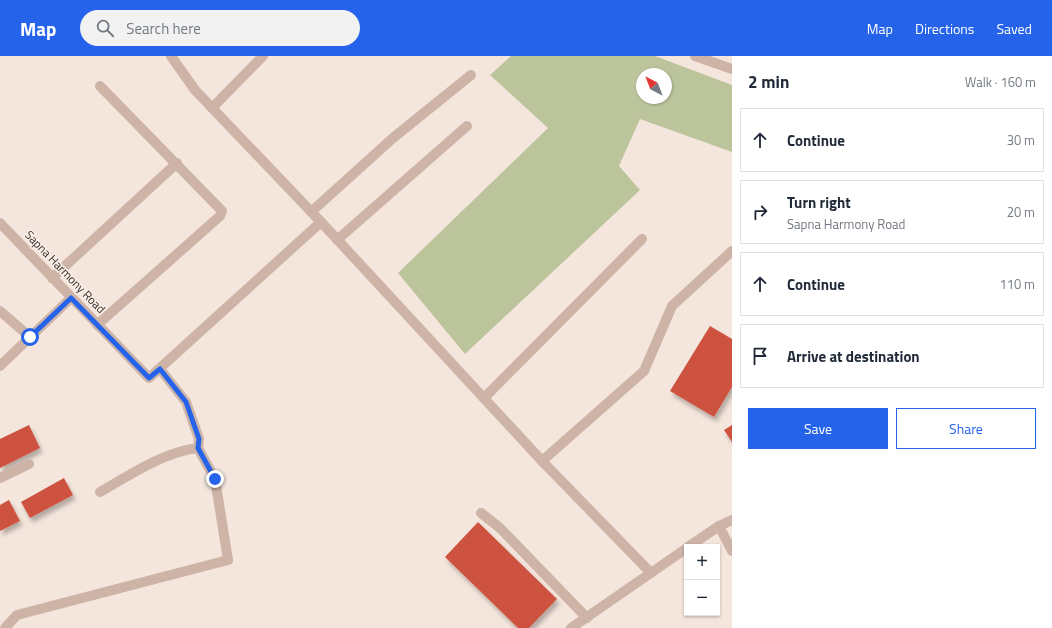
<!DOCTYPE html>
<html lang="en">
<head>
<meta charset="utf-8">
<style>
  :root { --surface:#fff; --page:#f2f2f3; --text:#1f2937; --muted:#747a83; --line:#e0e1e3; --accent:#2563eb }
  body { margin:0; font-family:"Titillium Web",sans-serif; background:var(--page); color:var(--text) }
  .controls { position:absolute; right:12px; bottom:12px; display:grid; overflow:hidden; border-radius:0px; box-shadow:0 1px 3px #0004 }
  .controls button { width:36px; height:36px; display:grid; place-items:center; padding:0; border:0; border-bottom:1px solid var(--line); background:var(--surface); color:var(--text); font:20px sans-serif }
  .compass { position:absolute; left:636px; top:12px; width:36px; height:36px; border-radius:50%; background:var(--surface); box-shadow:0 1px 3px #0004; rotate:318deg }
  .stop { position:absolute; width:12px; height:12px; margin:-9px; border:3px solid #2563eb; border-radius:50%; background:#fff }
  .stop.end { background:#2563eb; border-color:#fff; box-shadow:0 1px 4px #0008 }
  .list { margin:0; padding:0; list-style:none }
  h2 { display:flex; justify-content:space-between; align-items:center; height:52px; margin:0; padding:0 16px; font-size:17px }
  h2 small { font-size:13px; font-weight:400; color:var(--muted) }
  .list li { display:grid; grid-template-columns:26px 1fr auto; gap:12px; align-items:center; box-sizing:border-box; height:64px; margin:0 8px 8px; padding:0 8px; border:1px solid var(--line); border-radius:0px }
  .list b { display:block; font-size:15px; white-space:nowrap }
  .list p { margin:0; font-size:13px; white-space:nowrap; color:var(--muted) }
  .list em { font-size:13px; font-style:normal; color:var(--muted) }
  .actions { display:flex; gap:8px; padding:12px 16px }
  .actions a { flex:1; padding:9px 0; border:1px solid var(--accent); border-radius:0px; text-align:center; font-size:14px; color:var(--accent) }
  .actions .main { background:var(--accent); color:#fff }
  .icon { flex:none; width:22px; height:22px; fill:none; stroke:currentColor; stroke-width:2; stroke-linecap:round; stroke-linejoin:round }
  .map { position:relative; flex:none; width:732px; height:572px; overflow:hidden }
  header { display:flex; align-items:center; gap:24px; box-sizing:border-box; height:56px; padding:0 20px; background:var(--accent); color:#fff }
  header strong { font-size:19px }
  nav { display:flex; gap:22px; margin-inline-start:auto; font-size:14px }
  .search { width:280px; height:36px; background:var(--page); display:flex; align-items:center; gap:10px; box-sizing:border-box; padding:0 14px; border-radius:22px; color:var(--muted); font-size:15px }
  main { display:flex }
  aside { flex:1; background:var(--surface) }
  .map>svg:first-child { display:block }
  .green { fill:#bbc49b; fill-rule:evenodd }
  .building { fill:#cd5240; filter:url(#shadow) }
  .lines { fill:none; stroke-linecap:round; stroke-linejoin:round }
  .minor { stroke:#cdb4a7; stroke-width:10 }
  .route { stroke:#2563eb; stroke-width:5 }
  .labels { text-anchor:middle; stroke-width:3; stroke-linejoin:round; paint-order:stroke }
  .street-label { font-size:12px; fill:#392b28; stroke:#fbf0e9 }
</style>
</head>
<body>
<header>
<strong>Map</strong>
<div class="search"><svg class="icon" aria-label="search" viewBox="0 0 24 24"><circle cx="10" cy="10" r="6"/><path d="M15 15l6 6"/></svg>Search here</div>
<nav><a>Map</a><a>Directions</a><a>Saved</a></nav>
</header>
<main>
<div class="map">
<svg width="732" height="572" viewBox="0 0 732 572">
  <defs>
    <filter id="shadow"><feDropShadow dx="2.5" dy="4.5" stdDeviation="2" flood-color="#0004"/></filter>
  </defs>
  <rect width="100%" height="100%" fill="#f4e6dc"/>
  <!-- green -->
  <path class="green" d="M511 0H655L732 29V96L640 63 619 110 640 134 465 298 398 217 548 72 490 19ZM642 18H666V42H642Z"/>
  <!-- building -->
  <g class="building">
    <polygon points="710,270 732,283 732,331 714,361 670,335"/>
    <polygon points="29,369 40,392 0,412 0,383"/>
    <polygon points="732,369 732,386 724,374"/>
    <polygon points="64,422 73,439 30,462 21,446"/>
    <polygon points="9,444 20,465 0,475 0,449"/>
    <polygon points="478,466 557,543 529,572 518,572 445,501"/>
  </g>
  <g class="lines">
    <!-- minor -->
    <g class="minor">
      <polyline points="171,0 195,34 321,166"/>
      <polyline points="695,0 732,13"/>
      <polyline points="212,52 263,0"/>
      <polyline points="311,156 393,82 471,19"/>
      <polyline points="0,167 149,322 321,166 542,405 644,315 672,250 732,195"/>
      <polyline points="337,184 467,70"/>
      <polyline points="52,222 177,107"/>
      <polyline points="0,255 30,281"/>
      <polyline points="97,269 220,160 222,155 100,30"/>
      <polyline points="0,310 71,242"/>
      <polyline points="484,342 642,183"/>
      <polyline points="542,405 651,517"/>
      <polyline points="0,422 29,408"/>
      <path d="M100 436C130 419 163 396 198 392"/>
      <polyline points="481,457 500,472 587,562"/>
      <polyline points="719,470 732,495"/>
      <polyline points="688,491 719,470 732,464"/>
      <polyline points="5,572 17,559 228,504 215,423 198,392 199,383 186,346 160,313"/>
      <polyline points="571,572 687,492"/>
    </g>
  </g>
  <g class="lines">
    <!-- route -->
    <polyline class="route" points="30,281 71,242 149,322 160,313 186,346 199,383 198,392 215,423"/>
  </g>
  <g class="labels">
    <!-- street labels -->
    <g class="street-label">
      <text transform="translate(65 216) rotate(46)" y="4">Sapna Harmony Road</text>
    </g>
  </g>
</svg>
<div class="controls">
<button>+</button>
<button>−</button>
</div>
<svg class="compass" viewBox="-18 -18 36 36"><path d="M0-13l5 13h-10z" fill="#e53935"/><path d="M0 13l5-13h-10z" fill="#747a83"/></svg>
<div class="stop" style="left:30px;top:281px"></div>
<div class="stop end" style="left:215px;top:423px"></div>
</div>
<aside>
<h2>2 min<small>Walk · 160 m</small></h2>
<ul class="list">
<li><svg class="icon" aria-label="ahead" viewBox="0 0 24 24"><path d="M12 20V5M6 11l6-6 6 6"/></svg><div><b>Continue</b></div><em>30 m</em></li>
<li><svg class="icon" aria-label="right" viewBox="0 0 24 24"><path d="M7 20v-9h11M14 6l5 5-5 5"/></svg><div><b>Turn right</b><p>Sapna Harmony Road</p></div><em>20 m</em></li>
<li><svg class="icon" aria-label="ahead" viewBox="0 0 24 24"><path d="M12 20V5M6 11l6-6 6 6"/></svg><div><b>Continue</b></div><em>110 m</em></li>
<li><svg class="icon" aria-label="arrive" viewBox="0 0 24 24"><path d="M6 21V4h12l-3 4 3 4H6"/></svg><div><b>Arrive at destination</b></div></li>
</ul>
<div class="actions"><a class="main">Save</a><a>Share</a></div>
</aside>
</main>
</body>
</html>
